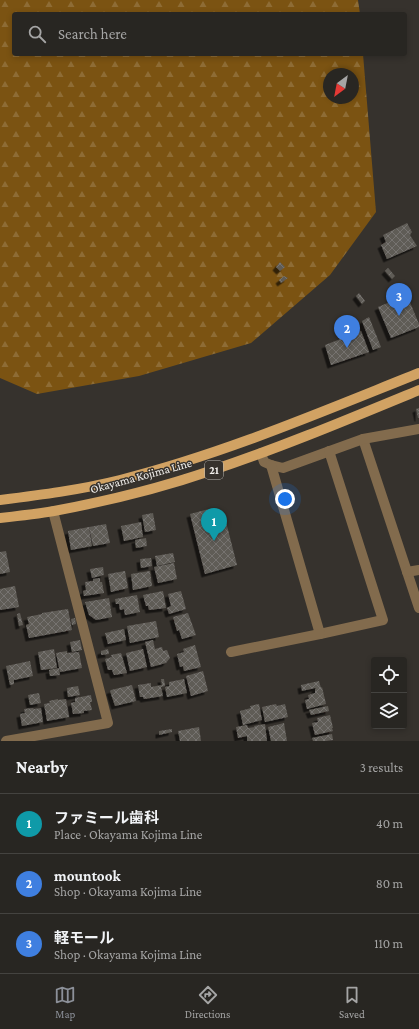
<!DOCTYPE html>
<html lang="en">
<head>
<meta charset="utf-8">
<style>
  :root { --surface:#282622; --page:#302e2a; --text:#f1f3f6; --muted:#a5a5a5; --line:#444340; --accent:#8c9099 }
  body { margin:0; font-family:"Crimson Pro","Noto Sans JP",serif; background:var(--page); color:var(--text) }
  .controls { position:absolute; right:12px; bottom:12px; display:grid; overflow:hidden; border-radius:4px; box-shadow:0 2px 6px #0003 }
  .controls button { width:36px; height:36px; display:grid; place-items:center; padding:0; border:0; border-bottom:1px solid var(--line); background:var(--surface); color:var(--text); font:20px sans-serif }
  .compass { position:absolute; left:323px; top:68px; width:36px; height:36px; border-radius:50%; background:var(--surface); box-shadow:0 2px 6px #0003; rotate:212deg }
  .you { position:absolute; left:285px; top:499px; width:14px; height:14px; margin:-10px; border:3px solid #fff; border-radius:50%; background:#1a73e8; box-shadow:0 0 0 6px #1a73e833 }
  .badge { display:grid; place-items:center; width:26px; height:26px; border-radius:50%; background:var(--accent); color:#fff; font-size:13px; font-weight:700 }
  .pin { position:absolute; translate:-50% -33px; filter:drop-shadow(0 1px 2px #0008) }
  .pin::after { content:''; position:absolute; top:21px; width:14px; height:12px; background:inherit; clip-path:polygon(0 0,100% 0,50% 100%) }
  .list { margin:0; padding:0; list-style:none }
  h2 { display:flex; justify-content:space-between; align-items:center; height:52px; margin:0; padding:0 16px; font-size:17px }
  h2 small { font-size:13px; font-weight:400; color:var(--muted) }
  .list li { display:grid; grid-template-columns:26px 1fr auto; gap:12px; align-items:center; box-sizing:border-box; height:60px; padding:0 16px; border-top:1px solid var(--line) }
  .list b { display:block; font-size:15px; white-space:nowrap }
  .list p { margin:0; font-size:13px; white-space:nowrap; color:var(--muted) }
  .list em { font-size:13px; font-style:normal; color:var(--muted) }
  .icon { flex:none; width:22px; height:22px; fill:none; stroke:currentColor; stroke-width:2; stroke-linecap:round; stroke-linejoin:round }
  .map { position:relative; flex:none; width:419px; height:741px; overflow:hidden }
  .search { position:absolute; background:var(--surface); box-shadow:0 2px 6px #0003; left:12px; right:12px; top:12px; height:44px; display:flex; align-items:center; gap:10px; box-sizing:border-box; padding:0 14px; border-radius:4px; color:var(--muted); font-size:15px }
  .sheet { height:232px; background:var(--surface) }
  nav { display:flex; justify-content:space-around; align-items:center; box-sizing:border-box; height:56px; border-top:1px solid var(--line); background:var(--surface); font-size:11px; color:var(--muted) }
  nav a { display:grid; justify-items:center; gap:2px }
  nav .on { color:var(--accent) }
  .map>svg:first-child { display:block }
  .forest { fill:url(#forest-firs); fill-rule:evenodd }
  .building { fill:url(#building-cross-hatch); filter:url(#shadow) }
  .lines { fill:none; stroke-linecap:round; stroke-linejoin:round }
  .minor { stroke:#826b4d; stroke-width:10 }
  .primary { stroke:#d1a263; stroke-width:10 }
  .labels { text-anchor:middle; stroke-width:3; stroke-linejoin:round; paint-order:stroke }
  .shield { fill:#36322d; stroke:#bab8b4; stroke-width:1 }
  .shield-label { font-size:11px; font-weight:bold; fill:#f3f1ee }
  .street-label { font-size:12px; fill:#f3f1ee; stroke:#36322d }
</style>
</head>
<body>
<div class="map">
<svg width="419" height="741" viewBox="0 0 419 741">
  <defs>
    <pattern id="forest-firs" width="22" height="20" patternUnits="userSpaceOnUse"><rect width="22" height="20" fill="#7b5312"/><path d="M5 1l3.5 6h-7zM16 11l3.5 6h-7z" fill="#8e6c35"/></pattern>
    <pattern id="building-cross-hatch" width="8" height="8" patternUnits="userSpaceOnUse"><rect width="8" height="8" fill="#5f5b56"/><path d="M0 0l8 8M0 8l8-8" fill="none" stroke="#76736f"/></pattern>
    <filter id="shadow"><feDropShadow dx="-3.5" dy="3.5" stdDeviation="0" flood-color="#0009"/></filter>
  </defs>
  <rect width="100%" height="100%" fill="#36322d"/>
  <!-- forest -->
  <path class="forest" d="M0 0H358L360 14H14V54H363L376 212 330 275 251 343 139 376 37 394 0 378ZM329 74H353V98H329Z"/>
  <!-- building -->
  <g class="building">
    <polygon points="407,223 412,232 410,235 417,246 387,259 381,245 386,242 383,235"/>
    <polygon points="280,262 285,267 280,271 276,267"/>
    <polygon points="388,268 395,276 392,279 385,271"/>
    <polygon points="284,276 288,278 281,283 279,280"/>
    <polygon points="359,293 365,301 362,304 356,296"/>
    <polygon points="407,295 419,324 419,327 391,338 378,307"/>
    <polygon points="369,317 381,347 373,350 362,321"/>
    <polygon points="361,331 369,352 331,365 325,345"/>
    <polygon points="419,408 419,418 418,418 416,409"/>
    <polygon points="209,509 211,517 224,514 237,565 205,574 190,514"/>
    <polygon points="153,513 156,530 145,532 142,515"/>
    <polygon points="141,522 143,537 124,541 121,526"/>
    <polygon points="106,524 110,543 93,546 89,527"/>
    <polygon points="89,527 92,546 71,550 68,531"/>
    <polygon points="146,538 147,546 136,548 135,540"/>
    <polygon points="6,551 10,572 0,574 0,552"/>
    <polygon points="173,553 175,562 157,566 155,556"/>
    <polygon points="151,558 152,566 141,568 140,559"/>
    <polygon points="174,563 177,579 158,583 154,567"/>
    <polygon points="103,567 104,575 92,578 90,569"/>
    <polygon points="125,571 128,588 111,592 108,574"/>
    <polygon points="150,571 152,586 133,590 131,574"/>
    <polygon points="100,578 100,582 102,582 104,593 84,596 83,591 86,590 85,582 93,581 93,579"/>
    <polygon points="15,586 19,607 0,610 0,589"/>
    <polygon points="163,591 166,608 149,610 148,606 146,606 143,595"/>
    <polygon points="181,591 186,609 169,614 167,608 171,606 168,594"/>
    <polygon points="137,595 140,612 125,615 124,609 120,610 119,604 116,604 115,599"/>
    <polygon points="109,598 112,617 96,620 89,615 85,602"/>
    <polygon points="68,609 72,630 29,638 26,625 29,624 27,617 42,614 42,613"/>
    <polygon points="20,613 23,625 19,626 17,614"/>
    <polygon points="188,613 196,635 182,639 179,630 177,631 173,617"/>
    <polygon points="75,618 76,624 72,625 71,619"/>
    <polygon points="156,621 159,637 130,643 127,626"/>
    <polygon points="124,629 126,640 108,644 105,633"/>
    <polygon points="80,640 82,650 72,652 70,642"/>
    <polygon points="153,640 155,649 162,647 163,651 167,650 170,658 166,663 151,667 145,642"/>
    <polygon points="195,645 201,667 184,671 183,666 180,667 177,654 184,652 183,649"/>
    <polygon points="54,649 57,668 41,670 38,652"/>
    <polygon points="108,649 109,654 101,655 101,651"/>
    <polygon points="143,649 147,667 130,671 126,653"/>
    <polygon points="67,651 67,653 79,652 82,668 60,672 56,653"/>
    <polygon points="121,653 127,673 114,675 112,670 108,670 105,659 112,657 111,655"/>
    <polygon points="30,661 33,676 14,680 14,684 10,685 6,666"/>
    <polygon points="59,668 60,675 50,676 49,670"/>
    <polygon points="203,671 208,691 191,696 186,676"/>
    <polygon points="161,679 164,679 165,686 161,687 163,696 144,699 143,697 140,697 138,685 151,683 151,687 162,685"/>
    <polygon points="184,679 187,693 167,697 165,687 169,686 169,682"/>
    <polygon points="319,681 321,688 322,687 326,704 307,709 305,700 309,699 308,695 315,693 315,689 316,689 315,688 302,691 301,685"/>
    <polygon points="132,685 136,701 115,706 110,691 111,690"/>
    <polygon points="78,686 80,695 68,697 67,688"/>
    <polygon points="39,693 41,703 30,705 28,695"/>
    <polygon points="91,695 92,702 90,702 92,710 84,711 84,713 73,714 71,703 75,702 75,698"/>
    <polygon points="58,699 58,700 66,699 69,717 47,721 44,704 50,703 49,701"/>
    <polygon points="259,704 262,720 243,725 240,711 251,708 250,706"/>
    <polygon points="276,704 277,706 285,704 288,717 265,722 262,707"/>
    <polygon points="328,706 329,711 311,715 309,710"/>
    <polygon points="33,708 34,709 41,708 43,722 22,726 20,714 25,713 24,709"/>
    <polygon points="330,715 333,728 332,728 333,731 315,735 312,723 318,722 317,718"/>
    <polygon points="284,723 287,741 271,741 268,727"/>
    <polygon points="265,724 267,741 247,741 247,736 238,738 236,727 247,725 248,728 255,727 254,726"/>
    <polygon points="199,727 201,741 180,741 178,731"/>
    <polygon points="172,729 172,732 159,735 159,731"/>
    <polygon points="332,734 333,740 326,741 313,741 312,738"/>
  </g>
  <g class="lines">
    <!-- minor -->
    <g class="minor">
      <polyline points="363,439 419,608"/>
      <polyline points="261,453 264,462 271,465 283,468 363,439 419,429"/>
      <polyline points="271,465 320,634 383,620 329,451"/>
      <polyline points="407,572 419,570"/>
      <polyline points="231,652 320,634"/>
      <polyline points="6,741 108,723 53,511"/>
    </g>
    <!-- primary -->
    <g class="primary">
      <path d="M0 500C40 495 80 490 120 480 223 454 321 412 419 373"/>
      <path d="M0 518C18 516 36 514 54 511 108 501 161 488 213 470 282 447 351 418 419 390"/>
    </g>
  </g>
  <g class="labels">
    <!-- shield labels -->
    <rect class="shield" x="205" y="461" width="18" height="18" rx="3"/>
    <g class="shield-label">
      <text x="214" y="474">21</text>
    </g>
    <!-- street labels -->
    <g class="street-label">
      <text transform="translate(141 476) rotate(-15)" y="4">Okayama Kojima Line</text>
    </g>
  </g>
</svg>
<div class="controls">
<button><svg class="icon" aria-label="locate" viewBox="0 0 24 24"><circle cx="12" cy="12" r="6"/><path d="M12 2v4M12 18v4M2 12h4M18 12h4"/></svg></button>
<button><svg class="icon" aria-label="layers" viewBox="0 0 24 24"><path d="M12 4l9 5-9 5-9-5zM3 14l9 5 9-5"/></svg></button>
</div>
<svg class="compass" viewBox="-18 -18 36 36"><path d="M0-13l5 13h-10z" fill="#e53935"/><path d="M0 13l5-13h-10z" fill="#a5a5a5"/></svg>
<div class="you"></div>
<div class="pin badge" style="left:214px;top:541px;background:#0f9aa8">1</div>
<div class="pin badge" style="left:347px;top:348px;background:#3f7fe0">2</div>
<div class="pin badge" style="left:399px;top:316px;background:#3f7fe0">3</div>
<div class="search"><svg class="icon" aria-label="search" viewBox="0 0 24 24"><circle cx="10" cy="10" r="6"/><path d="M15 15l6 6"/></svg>Search here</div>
</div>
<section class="sheet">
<h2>Nearby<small>3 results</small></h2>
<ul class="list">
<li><span class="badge" style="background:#0f9aa8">1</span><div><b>ファミール歯科</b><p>Place · Okayama Kojima Line</p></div><em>40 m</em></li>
<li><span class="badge" style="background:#3f7fe0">2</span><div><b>mountook</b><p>Shop · Okayama Kojima Line</p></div><em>80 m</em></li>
<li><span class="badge" style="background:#3f7fe0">3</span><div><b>軽モール</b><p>Shop · Okayama Kojima Line</p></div><em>110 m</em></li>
</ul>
</section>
<nav>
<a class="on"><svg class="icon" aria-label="map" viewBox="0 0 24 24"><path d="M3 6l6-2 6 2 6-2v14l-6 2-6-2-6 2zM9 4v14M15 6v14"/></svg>Map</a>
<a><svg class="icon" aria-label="directions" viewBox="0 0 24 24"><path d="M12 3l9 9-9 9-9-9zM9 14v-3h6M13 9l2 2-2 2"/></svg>Directions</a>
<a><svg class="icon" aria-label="saved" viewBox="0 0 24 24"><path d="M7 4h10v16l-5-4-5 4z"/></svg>Saved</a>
</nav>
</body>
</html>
